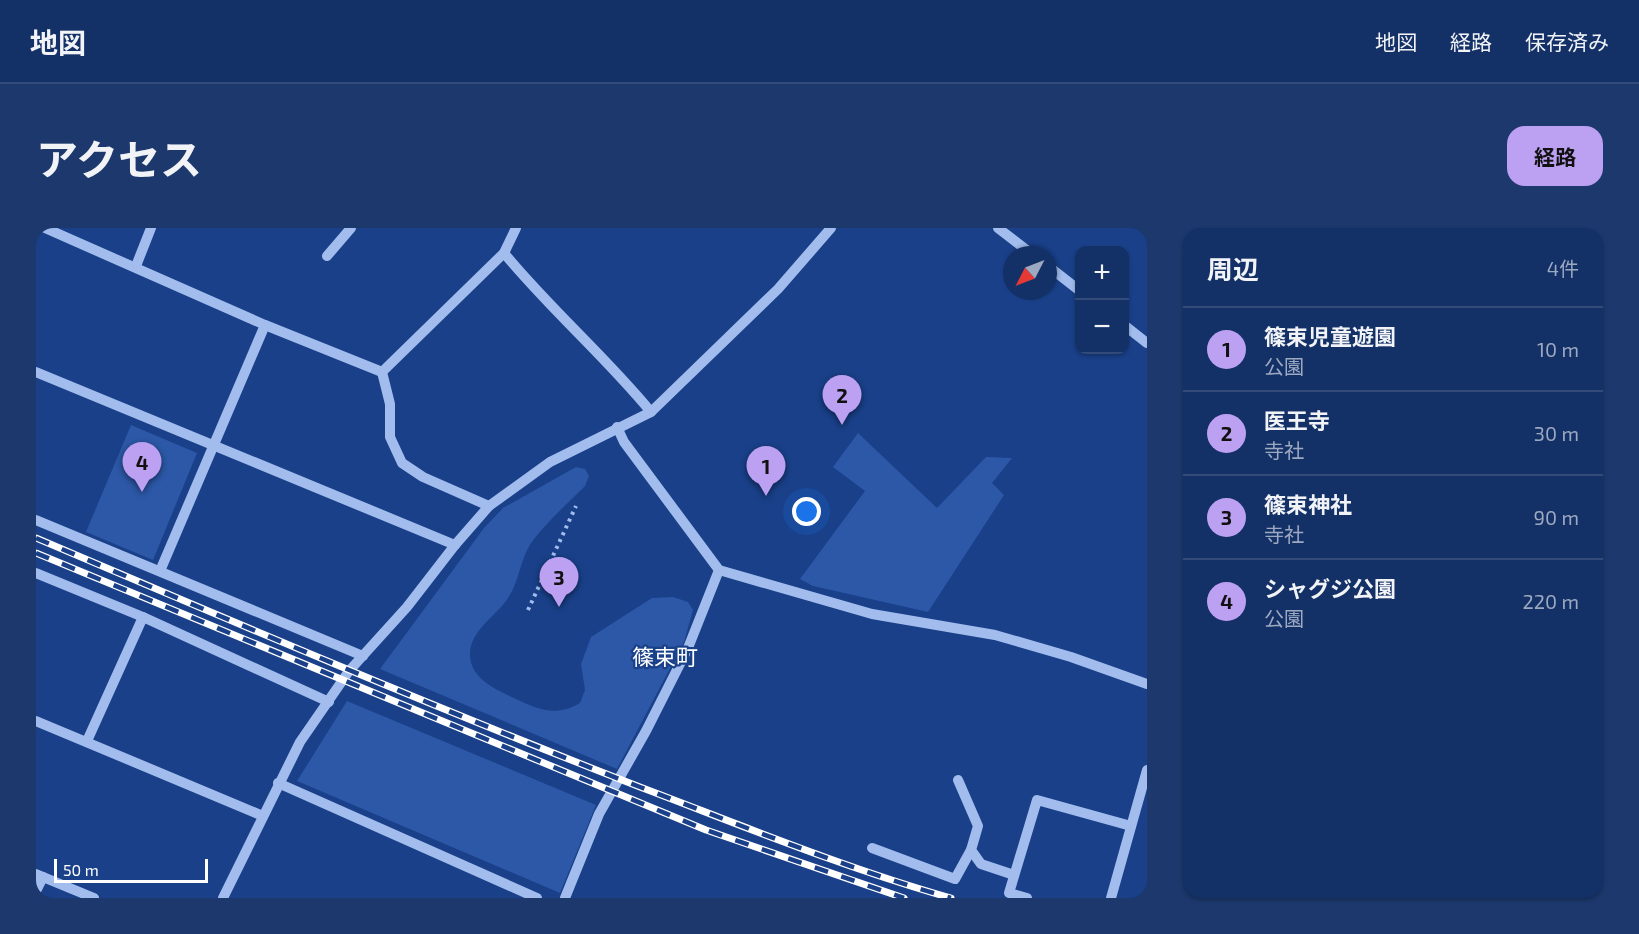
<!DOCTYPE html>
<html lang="ja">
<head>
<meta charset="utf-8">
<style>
  :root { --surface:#133067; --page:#1c386d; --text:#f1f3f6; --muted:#9da9c0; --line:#324b7b; --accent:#bca0f2 }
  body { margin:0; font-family:"Exo 2","Noto Sans JP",sans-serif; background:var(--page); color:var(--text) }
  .controls { position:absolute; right:18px; top:18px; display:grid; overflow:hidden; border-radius:12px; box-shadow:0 2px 4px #0004 }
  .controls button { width:54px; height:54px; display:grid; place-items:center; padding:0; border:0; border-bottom:2px solid var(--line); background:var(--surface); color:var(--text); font:30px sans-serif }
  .compass { position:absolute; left:967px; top:18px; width:54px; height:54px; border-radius:50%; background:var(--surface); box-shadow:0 2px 4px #0004; rotate:228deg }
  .scale { position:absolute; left:18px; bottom:15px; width:154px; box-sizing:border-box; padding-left:6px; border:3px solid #fff; border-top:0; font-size:16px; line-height:21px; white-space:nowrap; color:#fff; -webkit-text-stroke:4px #194089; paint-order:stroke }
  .you { position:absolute; left:771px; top:284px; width:21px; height:21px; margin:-15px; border:4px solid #fff; border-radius:50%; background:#1a73e8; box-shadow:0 0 0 9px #1a73e833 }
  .badge { display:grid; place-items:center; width:39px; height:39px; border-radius:50%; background:var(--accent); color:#111; font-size:20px; font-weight:700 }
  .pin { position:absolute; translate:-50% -50px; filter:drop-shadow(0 2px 3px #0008) }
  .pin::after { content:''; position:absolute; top:32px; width:21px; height:18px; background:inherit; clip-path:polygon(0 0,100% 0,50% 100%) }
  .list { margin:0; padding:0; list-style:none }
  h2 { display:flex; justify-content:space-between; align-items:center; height:78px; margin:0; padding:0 24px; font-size:26px }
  h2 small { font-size:20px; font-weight:400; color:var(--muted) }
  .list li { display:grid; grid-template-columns:39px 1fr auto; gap:18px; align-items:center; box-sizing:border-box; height:84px; padding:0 24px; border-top:2px solid var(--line) }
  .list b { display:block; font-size:22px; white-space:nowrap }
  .list p { margin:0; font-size:20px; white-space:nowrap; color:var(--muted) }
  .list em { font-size:20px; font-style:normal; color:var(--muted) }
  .map { position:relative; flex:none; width:1111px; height:670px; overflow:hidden; border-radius:18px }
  header { display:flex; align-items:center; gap:36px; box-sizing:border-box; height:84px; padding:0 30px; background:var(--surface); border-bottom:2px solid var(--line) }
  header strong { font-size:28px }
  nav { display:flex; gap:33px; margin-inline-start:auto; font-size:21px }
  .intro { display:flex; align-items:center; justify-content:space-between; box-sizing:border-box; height:144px; padding:0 36px }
  h1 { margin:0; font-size:42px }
  .button { padding:15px 27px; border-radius:18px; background:var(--accent); color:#111; font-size:21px; font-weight:700 }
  main { display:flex; gap:36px; padding:0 36px }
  aside { flex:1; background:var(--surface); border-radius:18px; box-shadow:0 2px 4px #0004 }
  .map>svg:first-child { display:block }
  .green { fill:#2c58a7 }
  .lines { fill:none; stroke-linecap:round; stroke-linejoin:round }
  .path { stroke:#a2bded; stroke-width:4; stroke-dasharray:3 4.5; stroke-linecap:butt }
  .minor { stroke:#a2bded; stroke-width:10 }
  .rail-casing { stroke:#fff; stroke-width:7 }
  .rail { stroke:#194089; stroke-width:4.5; stroke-dasharray:14; stroke-linecap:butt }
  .labels { text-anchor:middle; stroke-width:4.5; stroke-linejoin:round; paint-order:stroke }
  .quarter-label { font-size:22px; fill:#fff; stroke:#194089 }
</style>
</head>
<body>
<header>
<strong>地図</strong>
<nav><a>地図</a><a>経路</a><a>保存済み</a></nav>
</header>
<div class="intro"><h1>アクセス</h1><a class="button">経路</a></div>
<main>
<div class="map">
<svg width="1111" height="670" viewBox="0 0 1111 670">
  <rect width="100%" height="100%" fill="#194089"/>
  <!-- green -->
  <g class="green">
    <polygon points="95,197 161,225 117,332 50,304"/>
    <polygon points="822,205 901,280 950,229 976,230 956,255 968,267 892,384 777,358 764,351 829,263 797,239"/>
    <path d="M540 239 549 241 553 248 549 258C532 275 513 292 498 311 484 328 484 355 470 373 458 389 435 403 434 425 433 451 461 462 480 471 504 482 520 489 544 475L549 462 545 436 555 409 616 370 637 369 652 374 657 382 648 414 581 541 344 441 448 300 467 280Z"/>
    <polygon points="311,473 560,577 524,665 261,553"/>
  </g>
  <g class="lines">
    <!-- path -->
    <polyline class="path" points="492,382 540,278"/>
    <!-- minor -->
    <g class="minor">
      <polyline points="9,0 229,97 346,144"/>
      <polyline points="962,0 997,27"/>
      <path d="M468 25C514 81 569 128 615 184"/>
      <polyline points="291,28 315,0"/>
      <polyline points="100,38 115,0"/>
      <polyline points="1012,38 1044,63"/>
      <polyline points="1088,97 1111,115"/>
      <polyline points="0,144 419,317"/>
      <polyline points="346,144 468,25 480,0"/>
      <polyline points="346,144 354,176 354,209 366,235 387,249 453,278"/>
      <polyline points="581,199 588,214 683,342 836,386 959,407 1035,429 1111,456"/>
      <polyline points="0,292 327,428"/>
      <polyline points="124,343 229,97"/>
      <polyline points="0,345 107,389"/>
      <polyline points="0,493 227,588"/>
      <polyline points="51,513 107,389 293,474"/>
      <polyline points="922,552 942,598 935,622 945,636 978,647"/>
      <polyline points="242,555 501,670"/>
      <polyline points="836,620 919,651 935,622"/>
      <polyline points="0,646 58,670"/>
      <polyline points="0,663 7,649"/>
      <polyline points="187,670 264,514 313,443 371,379 419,317 453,278 514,234 615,184 742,61 795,0"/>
      <polyline points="529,670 563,586 610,503 652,420 683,342"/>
      <polyline points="991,670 973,665 1001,572 1095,598"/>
      <polyline points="1075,670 1111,542"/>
    </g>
    <defs>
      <g id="rail">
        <path d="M0 310C200 395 400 480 604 559 707 598 809 640 915 670"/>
        <polyline points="0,325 670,602 868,670"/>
      </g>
    </defs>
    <!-- rail casing -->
    <use href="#rail" class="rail-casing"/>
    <!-- rail -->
    <use href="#rail" class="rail"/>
  </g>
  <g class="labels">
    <!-- quarter labels -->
    <g class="quarter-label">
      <text x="629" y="437">篠束町</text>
    </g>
  </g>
</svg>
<div class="controls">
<button>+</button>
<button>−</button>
</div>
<svg class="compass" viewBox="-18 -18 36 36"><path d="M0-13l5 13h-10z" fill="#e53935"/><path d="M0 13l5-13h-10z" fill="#9da9c0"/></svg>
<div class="scale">50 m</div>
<div class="you"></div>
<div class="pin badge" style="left:730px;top:268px">1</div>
<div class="pin badge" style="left:806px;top:197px">2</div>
<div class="pin badge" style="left:523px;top:379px">3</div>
<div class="pin badge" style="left:106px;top:264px">4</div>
</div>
<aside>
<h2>周辺<small>4件</small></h2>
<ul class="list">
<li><span class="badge">1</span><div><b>篠束児童遊園</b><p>公園</p></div><em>10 m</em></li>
<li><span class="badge">2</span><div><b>医王寺</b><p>寺社</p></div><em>30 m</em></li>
<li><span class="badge">3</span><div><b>篠束神社</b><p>寺社</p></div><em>90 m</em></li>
<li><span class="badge">4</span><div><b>シャグジ公園</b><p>公園</p></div><em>220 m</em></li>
</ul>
</aside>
</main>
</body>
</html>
